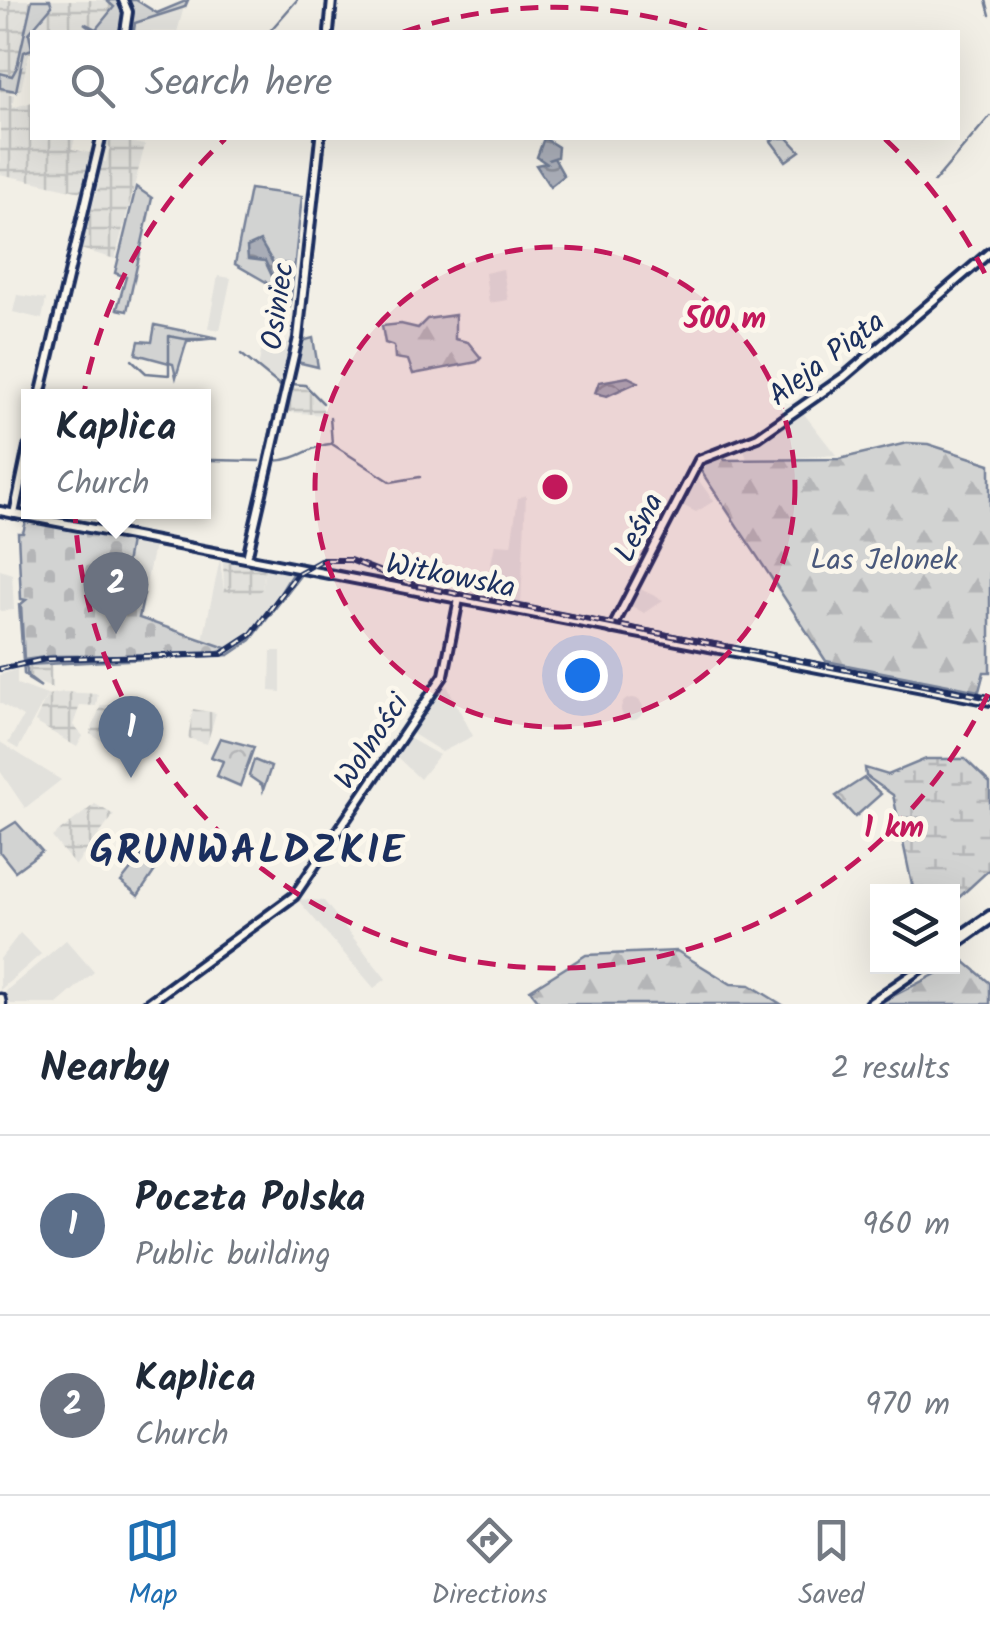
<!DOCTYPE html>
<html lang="en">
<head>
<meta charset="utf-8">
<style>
  :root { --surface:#fff; --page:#f2f2f3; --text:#1f2937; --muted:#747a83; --line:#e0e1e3; --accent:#1f6fb2 }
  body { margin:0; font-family:Kalam,sans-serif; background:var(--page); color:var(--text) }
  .controls { position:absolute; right:30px; bottom:30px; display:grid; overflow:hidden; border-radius:0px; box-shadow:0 10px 40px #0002 }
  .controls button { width:90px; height:90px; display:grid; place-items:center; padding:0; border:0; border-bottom:2px solid var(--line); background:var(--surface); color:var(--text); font:50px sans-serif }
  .you { position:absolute; left:582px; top:675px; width:35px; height:35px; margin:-25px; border:8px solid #fff; border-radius:50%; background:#1a73e8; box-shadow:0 0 0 15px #1a73e833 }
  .badge { display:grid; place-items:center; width:65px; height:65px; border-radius:50%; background:var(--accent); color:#fff; font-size:32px; font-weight:700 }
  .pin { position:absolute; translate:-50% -82px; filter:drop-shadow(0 2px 5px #0008) }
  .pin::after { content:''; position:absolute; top:52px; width:35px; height:30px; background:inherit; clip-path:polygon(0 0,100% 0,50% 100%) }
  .popup { position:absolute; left:21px; top:389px; width:190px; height:130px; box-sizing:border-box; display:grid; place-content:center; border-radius:0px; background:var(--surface); filter:drop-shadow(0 2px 8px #0005); font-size:32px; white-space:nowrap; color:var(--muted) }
  .popup b { font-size:38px; color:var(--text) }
  .popup::after { content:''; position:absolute; left:50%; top:100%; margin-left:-20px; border:20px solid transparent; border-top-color:var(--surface) }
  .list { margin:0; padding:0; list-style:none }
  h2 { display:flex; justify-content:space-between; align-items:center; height:130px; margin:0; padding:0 40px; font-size:42px }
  h2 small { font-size:32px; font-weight:400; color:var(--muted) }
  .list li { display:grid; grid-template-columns:65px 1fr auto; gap:30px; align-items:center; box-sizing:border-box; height:180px; padding:0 40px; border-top:2px solid var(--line) }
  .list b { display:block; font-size:38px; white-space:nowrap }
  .list p { margin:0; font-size:32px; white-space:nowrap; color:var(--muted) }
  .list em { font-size:32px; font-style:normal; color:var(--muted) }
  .icon { flex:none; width:55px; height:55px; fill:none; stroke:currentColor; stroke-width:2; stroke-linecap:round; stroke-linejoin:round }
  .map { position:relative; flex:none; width:990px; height:1004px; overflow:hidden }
  .search { position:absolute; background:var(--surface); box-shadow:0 10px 40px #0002; left:30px; right:30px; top:30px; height:110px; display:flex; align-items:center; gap:25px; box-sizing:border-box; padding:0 35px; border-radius:0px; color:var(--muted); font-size:38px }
  .sheet { height:490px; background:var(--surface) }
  nav { display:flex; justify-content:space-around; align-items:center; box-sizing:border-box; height:140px; border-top:2px solid var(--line); background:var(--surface); font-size:28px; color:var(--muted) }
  nav a { display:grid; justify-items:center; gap:5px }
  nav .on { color:var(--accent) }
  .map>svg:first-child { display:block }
  .built { fill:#e2e1dc }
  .industrial { fill:url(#industrial-grid) }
  .grass { fill:#d2d3d2; stroke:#768198; stroke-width:2.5 }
  .forest { fill:url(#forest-firs); stroke:#768198; stroke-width:2.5 }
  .wetland { fill:url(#wetland-marsh); stroke:#768198; stroke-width:2.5 }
  .cemetery { fill:url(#cemetery-stones); stroke:#768198; stroke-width:2.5 }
  .park { fill:url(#park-crowns); stroke:#768198; stroke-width:2.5 }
  .water { fill:url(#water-waves); stroke:#707b93; stroke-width:2.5 }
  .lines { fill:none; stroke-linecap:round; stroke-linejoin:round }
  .stream { stroke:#707b93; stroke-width:2.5 }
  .secondary-casing { stroke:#1b2f5e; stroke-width:14 }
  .primary-casing { stroke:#1b2f5e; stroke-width:15 }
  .secondary { stroke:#fbf7ec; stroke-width:6 }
  .primary { stroke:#fbf7ec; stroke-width:8 }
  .rail-casing { stroke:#1b2f5e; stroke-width:6 }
  .rail { stroke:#fbf7ec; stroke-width:2.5; stroke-dasharray:8; stroke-linecap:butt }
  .ring { fill:none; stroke:#c2185b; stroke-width:5; stroke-dasharray:18 12 }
  .labels { text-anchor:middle; stroke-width:10; stroke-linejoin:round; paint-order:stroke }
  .street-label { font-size:30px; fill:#1b2f5e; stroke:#fbf7ec }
  .park-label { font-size:30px; fill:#49587b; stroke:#fbf7ec }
  .district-label { font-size:40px; font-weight:bold; letter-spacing:2.5px; fill:#1b2f5e; stroke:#fbf7ec }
  .centre { fill:#c2185b; stroke:#fbf7ec; stroke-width:5 }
  .ring-label { font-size:30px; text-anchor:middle; font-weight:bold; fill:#c2185b; stroke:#fbf7ec; stroke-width:10; stroke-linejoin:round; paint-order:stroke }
</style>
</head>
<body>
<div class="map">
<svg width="990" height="1004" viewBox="0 0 990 1004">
  <defs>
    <pattern id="industrial-grid" width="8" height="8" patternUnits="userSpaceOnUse" patternTransform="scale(2.5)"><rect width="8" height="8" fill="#e2e1dc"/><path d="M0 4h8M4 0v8" fill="none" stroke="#c1c1bf"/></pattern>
    <pattern id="forest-firs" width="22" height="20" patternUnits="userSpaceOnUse" patternTransform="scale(2.5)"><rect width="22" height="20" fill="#d2d3d2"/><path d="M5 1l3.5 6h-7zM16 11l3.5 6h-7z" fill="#b4b5b7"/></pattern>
    <pattern id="wetland-marsh" width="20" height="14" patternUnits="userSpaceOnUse" patternTransform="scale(2.5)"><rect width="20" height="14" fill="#d2d3d2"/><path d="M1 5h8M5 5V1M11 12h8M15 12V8" fill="none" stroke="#b4b5b7"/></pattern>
    <pattern id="cemetery-stones" width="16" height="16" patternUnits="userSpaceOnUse" patternTransform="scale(2.5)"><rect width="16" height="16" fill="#d2d3d2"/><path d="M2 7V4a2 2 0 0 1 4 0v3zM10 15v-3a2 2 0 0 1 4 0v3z" fill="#b4b5b7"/></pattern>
    <pattern id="park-crowns" width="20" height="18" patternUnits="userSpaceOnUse" patternTransform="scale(2.5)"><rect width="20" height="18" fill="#d2d3d2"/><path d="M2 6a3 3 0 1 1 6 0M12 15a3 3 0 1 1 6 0" fill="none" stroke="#b4b5b7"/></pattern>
    <pattern id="water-waves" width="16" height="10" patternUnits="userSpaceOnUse" patternTransform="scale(2.5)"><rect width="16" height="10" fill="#a9adb7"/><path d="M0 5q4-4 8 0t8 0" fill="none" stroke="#898d98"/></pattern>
  </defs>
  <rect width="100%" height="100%" fill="#f2efe6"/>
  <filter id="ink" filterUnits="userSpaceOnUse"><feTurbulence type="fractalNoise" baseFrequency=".01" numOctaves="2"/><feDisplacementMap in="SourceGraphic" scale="20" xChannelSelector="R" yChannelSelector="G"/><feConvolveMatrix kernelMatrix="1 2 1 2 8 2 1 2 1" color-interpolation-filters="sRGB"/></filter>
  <g filter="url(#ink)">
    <!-- built -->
    <g class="built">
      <polygon points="184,7 177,32 133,32 135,24"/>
      <polygon points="503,269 508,300 489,303 485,273"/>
      <polygon points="218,276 231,278 220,330 208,328"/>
      <polygon points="17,295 46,299 42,319 13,312"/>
      <polygon points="263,343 289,343 282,387 258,368"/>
      <polygon points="801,410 836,455 747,461 744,448"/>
      <polygon points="696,477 714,501 696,512 682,505"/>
      <polygon points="526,495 521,604 484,597 495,544 511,545 518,498"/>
      <polygon points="130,541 154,546 144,594 122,589"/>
      <polygon points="220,559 224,591 262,589 265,568 294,573 250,635 229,649 203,640"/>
      <polygon points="0,570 12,574 14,610 0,611"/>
      <polygon points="636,587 663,600 644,613 628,604"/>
      <polygon points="271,651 281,651 281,692 270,691"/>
      <polygon points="17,669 17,684 47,695 18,749 8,743 23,717 0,703 0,675"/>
      <polygon points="444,680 473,736 442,752 410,732"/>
      <circle cx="632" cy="709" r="11"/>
      <polygon points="407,737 439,755 420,779 394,754"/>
      <polygon points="0,742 61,780 25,808 0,771"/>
      <polygon points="297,899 324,901 386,979 374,988"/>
      <polygon points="20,933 41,954 0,990 0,959"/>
      <polygon points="66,940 94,972 57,1004 11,1004 4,996 7,990"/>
    </g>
    <!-- industrial -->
    <g class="industrial">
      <polygon points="0,0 111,0 120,8 118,32 32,32 32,53 29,53 21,89 7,93 14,95 12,108 32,102 32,138 75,138 72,149 90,153 81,192 0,174"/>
      <polygon points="106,138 145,145 115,259 80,249 98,187 100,161 106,162 110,147 104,145"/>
      <polygon points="291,387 304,387 321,403 325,415 286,412"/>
      <polygon points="223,560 265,568 262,589 258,593 224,592"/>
      <polygon points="51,663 52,688 28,679 25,665"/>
      <polygon points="64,692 98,694 96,706 80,705 73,725 83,736 77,747 35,722 47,695"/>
      <polygon points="101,705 147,705 130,757 90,734"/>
      <polygon points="193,709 216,713 207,744 188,738"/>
      <polygon points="95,804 114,815 75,866 52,837"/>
    </g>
    <!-- grass -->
    <g class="grass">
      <polygon points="32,0 50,0 52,6 29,33 32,49 24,52 16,91 0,88 0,73 12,76 17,67"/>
      <polygon points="106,0 118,0 124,8 122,32 96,32 84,23 96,29 114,7"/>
      <polygon points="127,0 136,0 157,13 188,0 185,7 135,23 134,30 128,26 131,12"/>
      <polygon points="136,187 152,198 127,311 117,309 126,277 115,273"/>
      <polygon points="250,189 302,196 290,306 266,282 235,264"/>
      <polygon points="155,325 218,338 187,341 176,377 173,364 136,354 139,341 152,342"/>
      <path d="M294 571 302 573 251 640 229 655 26 665 28 679 41 687 24 674 19 604 24 660C82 648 203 673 244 640 264 624 280 592 294 571Z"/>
      <polygon points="254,760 271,767 263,790 262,785 249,776"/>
      <polygon points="16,822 42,851 15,871 0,852 0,832"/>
      <polygon points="154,840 163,845 153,862 158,866 138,896 121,882"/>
    </g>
    <!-- forest -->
    <g class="forest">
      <polygon points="455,315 455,339 468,342 481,358 477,362 413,374 408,360 395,358 394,346 385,343 382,326 401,324 418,328 427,319"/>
      <polygon points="907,443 928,444 990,464 990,672 984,672 979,691 826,661 699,468 708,457 721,454 725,460 839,459"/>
      <polygon points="677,951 731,984 750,985 781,1004 541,1004 530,990 586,955"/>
      <polygon points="963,960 990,983 990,1004 878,1004"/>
    </g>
    <!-- wetland -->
    <polygon class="wetland" points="926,759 965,759 990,783 990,869 953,903 952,892 918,891 912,885 893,795 866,776 865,768 888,775"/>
    <!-- cemetery -->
    <polygon class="cemetery" points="26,521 130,541 122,588 144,594 139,618 229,649 209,655 52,656 24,660 21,604 26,600 21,599 18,533 23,533"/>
    <!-- park -->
    <g class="park">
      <polygon points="775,138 788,138 800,151 786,161 771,141"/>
      <polygon points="313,338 318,367 297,362 302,341"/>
      <polygon points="220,738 254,747 240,786 217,776 223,761 211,757"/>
      <polygon points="864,778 881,794 855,817 836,796"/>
    </g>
    <!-- water -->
    <g class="water">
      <polygon points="544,138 558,147 557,157 548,160 554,158 564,176 550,187 536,165 546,163 537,157"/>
      <polygon points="260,241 273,263 288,264 291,272 286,279 273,278 265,261 248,259 247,247"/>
      <polygon points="628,377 638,382 607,396 595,393 599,382"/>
    </g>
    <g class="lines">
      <!-- stream -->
      <g class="stream">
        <polyline points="986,0 990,15"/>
        <polyline points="269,32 297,0"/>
        <polyline points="934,182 990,116"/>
        <polyline points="186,339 203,339"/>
        <polyline points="241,354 283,388"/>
        <polyline points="132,360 146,373 169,375 169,336 185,339"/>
        <polyline points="285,382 291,347"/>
        <polyline points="291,384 305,385 323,403"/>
        <polyline points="330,417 332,444 391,482 420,477"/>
        <polyline points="204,459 206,459"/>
        <polyline points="264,459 278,397"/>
        <polyline points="211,460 259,461"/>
        <path d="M273 461C301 460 309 446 330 444"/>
        <polyline points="259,483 262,467"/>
      </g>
      <defs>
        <g id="secondary">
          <polyline points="123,0 128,12 125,32"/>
          <polyline points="329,32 332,0"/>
          <polyline points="40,396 101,138"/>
          <polyline points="0,511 990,701"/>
          <polyline points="14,514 28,447"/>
          <polyline points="247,558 298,338 320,138"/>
          <polyline points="612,629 699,460 758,437 844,377 990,252"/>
          <polyline points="952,941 990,915"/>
          <polyline points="952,947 990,920"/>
          <polyline points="147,1004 294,896 444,675 459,599"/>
          <polyline points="869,1004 924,966"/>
        </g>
        <polyline id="primary" points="0,999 1,1004"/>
      </defs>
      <!-- secondary casing -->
      <use href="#secondary" class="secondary-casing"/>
      <!-- primary casing -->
      <use href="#primary" class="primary-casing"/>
      <!-- secondary -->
      <use href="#secondary" class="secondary"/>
      <!-- primary -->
      <use href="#primary" class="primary"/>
      <defs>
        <polyline id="rail" points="0,669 46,659 222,654 251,635 297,574 322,560 350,560 417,586 990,698"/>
      </defs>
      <!-- rail casing -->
      <use href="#rail" class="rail-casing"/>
      <!-- rail -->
      <use href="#rail" class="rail"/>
    </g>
  </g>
  <!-- distance rings -->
  <circle cx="555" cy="487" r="240" fill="#c2185b" fill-opacity=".12"/>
  <g class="ring">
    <circle cx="555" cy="487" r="240"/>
    <path d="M988 694A480 480 0 1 1 225 139M403 32A480 480 0 0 1 707 32M885 139A480 480 0 0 1 988 280"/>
  </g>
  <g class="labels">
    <!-- street labels -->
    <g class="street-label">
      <text transform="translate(277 306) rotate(-82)" y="10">Osiniec</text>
      <text transform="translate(826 358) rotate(-37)" y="10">Aleja Piąta</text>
      <text transform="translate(638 527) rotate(-63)" y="10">Leśna</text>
      <text transform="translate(451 575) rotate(11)" y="10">Witkowska</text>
      <text transform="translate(371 741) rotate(-56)" y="10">Wolności</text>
    </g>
    <!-- park labels -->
    <g class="park-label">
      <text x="884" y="569">Las Jelonek</text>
    </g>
    <!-- district labels -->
    <g class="district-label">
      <text x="248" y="863">GRUNWALDZKIE</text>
    </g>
  </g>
  <circle cx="555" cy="487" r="15" class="centre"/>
  <g class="ring-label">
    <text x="725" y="328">500 m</text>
    <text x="894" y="837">1 km</text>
  </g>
</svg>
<div class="controls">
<button><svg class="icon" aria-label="layers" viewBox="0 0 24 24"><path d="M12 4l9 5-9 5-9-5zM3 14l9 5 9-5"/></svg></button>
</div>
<div class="you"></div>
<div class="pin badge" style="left:131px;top:778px;background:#5c6f8a">1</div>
<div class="pin badge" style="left:116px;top:634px;background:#6b7280">2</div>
<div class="popup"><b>Kaplica</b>Church</div>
<div class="search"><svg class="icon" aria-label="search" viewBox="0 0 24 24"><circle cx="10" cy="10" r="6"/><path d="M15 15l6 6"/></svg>Search here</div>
</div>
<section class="sheet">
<h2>Nearby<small>2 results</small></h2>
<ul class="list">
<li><span class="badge" style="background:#5c6f8a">1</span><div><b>Poczta Polska</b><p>Public building</p></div><em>960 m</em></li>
<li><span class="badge" style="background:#6b7280">2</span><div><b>Kaplica</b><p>Church</p></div><em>970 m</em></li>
</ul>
</section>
<nav>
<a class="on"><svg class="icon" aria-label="map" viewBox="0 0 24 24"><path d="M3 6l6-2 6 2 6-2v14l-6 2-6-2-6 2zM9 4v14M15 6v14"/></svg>Map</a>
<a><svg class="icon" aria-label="directions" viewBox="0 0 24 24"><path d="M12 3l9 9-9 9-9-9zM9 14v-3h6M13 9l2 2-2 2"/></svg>Directions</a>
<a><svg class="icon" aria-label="saved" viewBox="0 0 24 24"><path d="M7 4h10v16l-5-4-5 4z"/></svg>Saved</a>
</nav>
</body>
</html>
